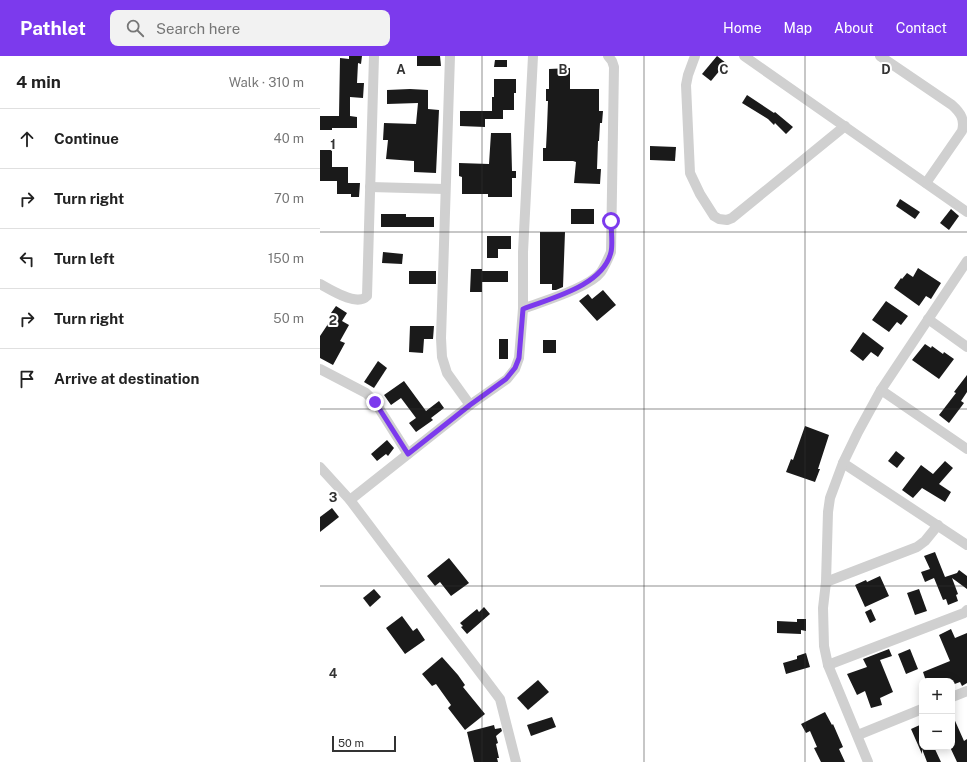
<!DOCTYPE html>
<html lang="en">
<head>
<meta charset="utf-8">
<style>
  :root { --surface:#fff; --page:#f2f2f2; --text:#222; --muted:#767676; --line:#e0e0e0; --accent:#7c3aed }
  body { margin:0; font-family:"Public Sans",sans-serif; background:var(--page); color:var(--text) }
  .controls { position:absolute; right:12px; bottom:12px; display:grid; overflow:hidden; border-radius:8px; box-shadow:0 2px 10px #0003 }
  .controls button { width:36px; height:36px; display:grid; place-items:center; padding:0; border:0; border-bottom:1px solid var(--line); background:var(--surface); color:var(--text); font:20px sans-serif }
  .scale { position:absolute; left:12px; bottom:10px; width:64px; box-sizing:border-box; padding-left:4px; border:2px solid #333; border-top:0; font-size:11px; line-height:14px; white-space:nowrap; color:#333; -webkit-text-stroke:3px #fff; paint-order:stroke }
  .stop { position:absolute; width:12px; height:12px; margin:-9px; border:3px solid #7c3aed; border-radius:50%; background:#fff }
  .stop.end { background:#7c3aed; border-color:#fff; box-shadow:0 1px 4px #0008 }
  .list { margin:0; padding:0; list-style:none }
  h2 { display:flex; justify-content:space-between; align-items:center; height:52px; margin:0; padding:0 16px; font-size:17px }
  h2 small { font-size:13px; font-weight:400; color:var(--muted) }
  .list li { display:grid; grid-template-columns:26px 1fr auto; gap:12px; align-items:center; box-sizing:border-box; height:60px; padding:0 16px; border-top:1px solid var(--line) }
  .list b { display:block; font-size:15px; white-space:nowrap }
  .list em { font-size:13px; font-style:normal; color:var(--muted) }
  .icon { flex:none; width:22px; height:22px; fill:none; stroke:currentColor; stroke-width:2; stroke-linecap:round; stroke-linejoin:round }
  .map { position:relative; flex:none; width:647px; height:706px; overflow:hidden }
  header { display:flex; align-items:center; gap:24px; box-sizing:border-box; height:56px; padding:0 20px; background:var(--accent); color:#fff }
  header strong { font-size:19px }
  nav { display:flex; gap:22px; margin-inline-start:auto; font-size:14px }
  .search { width:280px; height:36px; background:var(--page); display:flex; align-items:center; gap:10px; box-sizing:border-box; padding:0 14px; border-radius:8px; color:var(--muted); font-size:15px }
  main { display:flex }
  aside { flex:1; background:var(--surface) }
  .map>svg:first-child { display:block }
  .building { fill:#1a1a1a }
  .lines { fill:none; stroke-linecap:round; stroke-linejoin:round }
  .minor { stroke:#d0d0d0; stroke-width:10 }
  .route { stroke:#7c3aed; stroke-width:5 }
  .grid { fill:none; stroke:#333; stroke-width:1; stroke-opacity:0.55 }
  .grid-label { font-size:13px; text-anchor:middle; font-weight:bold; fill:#333; stroke:#fff; stroke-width:4; stroke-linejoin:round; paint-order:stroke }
</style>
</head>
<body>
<header>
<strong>Pathlet</strong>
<div class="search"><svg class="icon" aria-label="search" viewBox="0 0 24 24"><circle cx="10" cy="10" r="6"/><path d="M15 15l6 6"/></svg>Search here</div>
<nav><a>Home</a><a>Map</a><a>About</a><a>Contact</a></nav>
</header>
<main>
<aside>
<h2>4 min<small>Walk · 310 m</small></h2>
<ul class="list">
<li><svg class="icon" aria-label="ahead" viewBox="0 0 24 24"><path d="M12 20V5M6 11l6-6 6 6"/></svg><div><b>Continue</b></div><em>40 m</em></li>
<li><svg class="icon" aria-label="right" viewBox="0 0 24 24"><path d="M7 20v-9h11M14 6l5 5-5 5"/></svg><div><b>Turn right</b></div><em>70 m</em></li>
<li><svg class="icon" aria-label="left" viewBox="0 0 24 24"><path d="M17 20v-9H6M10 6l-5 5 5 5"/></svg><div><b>Turn left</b></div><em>150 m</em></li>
<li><svg class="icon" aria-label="right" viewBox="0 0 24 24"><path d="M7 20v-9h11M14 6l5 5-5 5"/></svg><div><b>Turn right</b></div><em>50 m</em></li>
<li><svg class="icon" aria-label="arrive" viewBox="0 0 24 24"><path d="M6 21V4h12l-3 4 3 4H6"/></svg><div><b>Arrive at destination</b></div></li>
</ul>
</aside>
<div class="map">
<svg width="647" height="706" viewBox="0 0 647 706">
  <rect width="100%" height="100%" fill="#fff"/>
  <!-- building -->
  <g class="building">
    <polygon points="29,0 42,0 41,8 38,7 37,27 44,27 43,42 30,41 30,60 37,61 37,72 12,72 12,74 0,74 0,60 19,60 20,2 29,3"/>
    <polygon points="97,0 120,0 121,10 97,10"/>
    <polygon points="397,0 406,7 391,25 382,18"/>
    <polygon points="175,4 187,4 187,11 174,11"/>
    <polygon points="250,12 250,33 279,33 279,55 283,55 282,67 280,67 279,85 278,85 277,113 281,113 280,128 254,127 256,106 253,105 223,105 223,92 226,92 227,72 228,45 226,45 226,33 229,33 229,13"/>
    <polygon points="174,23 196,23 196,37 194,37 194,54 183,54 183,63 165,63 165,71 140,70 140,55 172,55 172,41 174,41"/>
    <polygon points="90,33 108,34 108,53 119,54 116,117 94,116 94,105 66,103 68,84 63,84 64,67 96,68 98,47 67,48 67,34"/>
    <polygon points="427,39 454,57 455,56 473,71 466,78 455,67 454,69 448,63 422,47"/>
    <polygon points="171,77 191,77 192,115 196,115 196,122 192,122 192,141 168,141 168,138 142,138 142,121 139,120 139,107 169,108"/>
    <polygon points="330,90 356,91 355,105 330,104"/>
    <polygon points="0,94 12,94 12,111 28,111 28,127 40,127 39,141 31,141 31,138 17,138 17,125 0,125"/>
    <polygon points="580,143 600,156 595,163 576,150"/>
    <rect x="251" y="153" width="23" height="15"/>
    <polygon points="631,153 639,160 629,174 620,167"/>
    <polygon points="61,158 86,158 86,161 114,161 114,171 61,171"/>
    <polygon points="220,176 245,176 243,231 236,234 232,234 232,228 220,228"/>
    <polygon points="167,180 191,180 191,193 178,193 178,202 167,202"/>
    <polygon points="63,196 83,198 82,208 62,207"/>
    <polygon points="598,212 621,227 611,243 606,240 599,250 574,232 581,222 582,223 587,217 593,221"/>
    <polygon points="151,213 162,213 162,215 188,215 188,226 162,226 162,236 150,236"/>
    <rect x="89" y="215" width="27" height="13"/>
    <polygon points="283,234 296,249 277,265 259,245 268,238 272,243"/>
    <polygon points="566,245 588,260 581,269 577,266 569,276 552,264"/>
    <polygon points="16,250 27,257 22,265 29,269 20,285 25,287 13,309 0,302 0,280 14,259 11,257"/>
    <polygon points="90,270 114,270 113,283 104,283 103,297 89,296"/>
    <polygon points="543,276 564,292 558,301 551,296 543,305 530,295"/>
    <rect x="179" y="283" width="9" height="20"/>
    <rect x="223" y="284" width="13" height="13"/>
    <polygon points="605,288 611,292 612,290 623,298 624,296 634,303 619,323 592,304"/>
    <polygon points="58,305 67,312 54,332 44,326"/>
    <polygon points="647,319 647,336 641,345 644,347 629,367 619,359 636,337 634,336"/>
    <polygon points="84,325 106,355 119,345 124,352 111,362 113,364 96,376 89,367 96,362 81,342 71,349 64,339"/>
    <polygon points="485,370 509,379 498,413 500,413 495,426 466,416 471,403 473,404"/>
    <polygon points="67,384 74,392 68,400 66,398 57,405 51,398"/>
    <polygon points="576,395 585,402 577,412 568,405"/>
    <polygon points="625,405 633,412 619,428 631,436 625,446 602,432 593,442 582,434 601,409 613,418"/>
    <polygon points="12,452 19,461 0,476 0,461"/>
    <polygon points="615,496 625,521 637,517 639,514 647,520 647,533 632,522 638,538 636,539 638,545 628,549 626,543 623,544 614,522 605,526 601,516 610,513 604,500"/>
    <polygon points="129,502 149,527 131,540 120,526 115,530 107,520"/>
    <polygon points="560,520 569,540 545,551 535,529 546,524 547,526"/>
    <polygon points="54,533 61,541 50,551 43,542"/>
    <polygon points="599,533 607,555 595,559 587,537"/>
    <polygon points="164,551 170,558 147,578 141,571 143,570 140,567 157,553 159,556"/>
    <polygon points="551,553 556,564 550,567 545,556"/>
    <polygon points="82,560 93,575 97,572 105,584 85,598 66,572"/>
    <polygon points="477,563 486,563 486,575 481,574 481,578 457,577 457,565 477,566"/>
    <polygon points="631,573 635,582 647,577 647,627 642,630 640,626 632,629 632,625 606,625 603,616 630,605 619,579"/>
    <polygon points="569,593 572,600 560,604 573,636 560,642 562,649 551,652 545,635 537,639 527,618 547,611 543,603"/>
    <polygon points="590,593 598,613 586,618 578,598"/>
    <polygon points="486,597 490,611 466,618 463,607 477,603 477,600"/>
    <polygon points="122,601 138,619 145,629 143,631 165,658 145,674 128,652 131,649 116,628 112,630 102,618"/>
    <polygon points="218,624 229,636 208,654 197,642"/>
    <polygon points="505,656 512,669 513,668 523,691 519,693 525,706 501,706 494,692 497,691 490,675 486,677 481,668"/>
    <polygon points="632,658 644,685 647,683 647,706 637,706 630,691 632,691"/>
    <polygon points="232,661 236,671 211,680 207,669"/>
    <polygon points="602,668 602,691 614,691 621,706 607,706 602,693 602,698 591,673"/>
    <polygon points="174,669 175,673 181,672 182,675 176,680 178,687 176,688 179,702 177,702 178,706 154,706 147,676"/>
  </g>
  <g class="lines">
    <!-- minor -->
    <g class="minor">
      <polyline points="130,0 121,282 122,301 127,317 150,349"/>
      <polyline points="375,0 368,19 366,29 370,117 380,138 394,160 399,163 407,164 412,162 525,70"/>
      <polyline points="424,0 647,156"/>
      <path d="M560 0 632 49C641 57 645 64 642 75L606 127"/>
      <polyline points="50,131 125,133"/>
      <path d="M0 228C11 234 37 251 47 240L54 0"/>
      <path d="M203 253C223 245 269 232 281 216 285 210 288 203 291 196L294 11 292 5 288 0"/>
      <polyline points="608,263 647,291"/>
      <polyline points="0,313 46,337 55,346 88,398"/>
      <polyline points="561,334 647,393"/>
      <polyline points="523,407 647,489"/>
      <polyline points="0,411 30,444 180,643 196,706"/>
      <polyline points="30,444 150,349 187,323 195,313 199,302 203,253 203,196 213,0"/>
      <polyline points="506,526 597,491 605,485 618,469"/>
      <polyline points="508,609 644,557 647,554"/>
      <polyline points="632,641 647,635"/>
      <polyline points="538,679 602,653"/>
      <polyline points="548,706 508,609 504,590 503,552 506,526 508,456 510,442 523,407 538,376 561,334 647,205"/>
    </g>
  </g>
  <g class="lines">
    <!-- route -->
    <path class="route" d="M55 346 88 398 150 349 186 323 195 312 199 302 203 253C231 242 283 230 291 196 293 188 291 174 291 165"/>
  </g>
  <!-- grid -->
  <path class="grid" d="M162 0V706M324 0V706M485 0V706M0 176H647M0 353H647M0 530H647"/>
  <g class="grid-label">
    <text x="81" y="18">A</text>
    <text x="243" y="18">B</text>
    <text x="404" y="18">C</text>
    <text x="566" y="18">D</text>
    <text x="13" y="93">1</text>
    <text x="13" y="269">2</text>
    <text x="13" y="446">3</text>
    <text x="13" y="622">4</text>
  </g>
</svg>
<div class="controls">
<button>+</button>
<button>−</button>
</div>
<div class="scale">50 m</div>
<div class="stop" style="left:291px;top:165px"></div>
<div class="stop end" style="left:55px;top:346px"></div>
</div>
</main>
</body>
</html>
